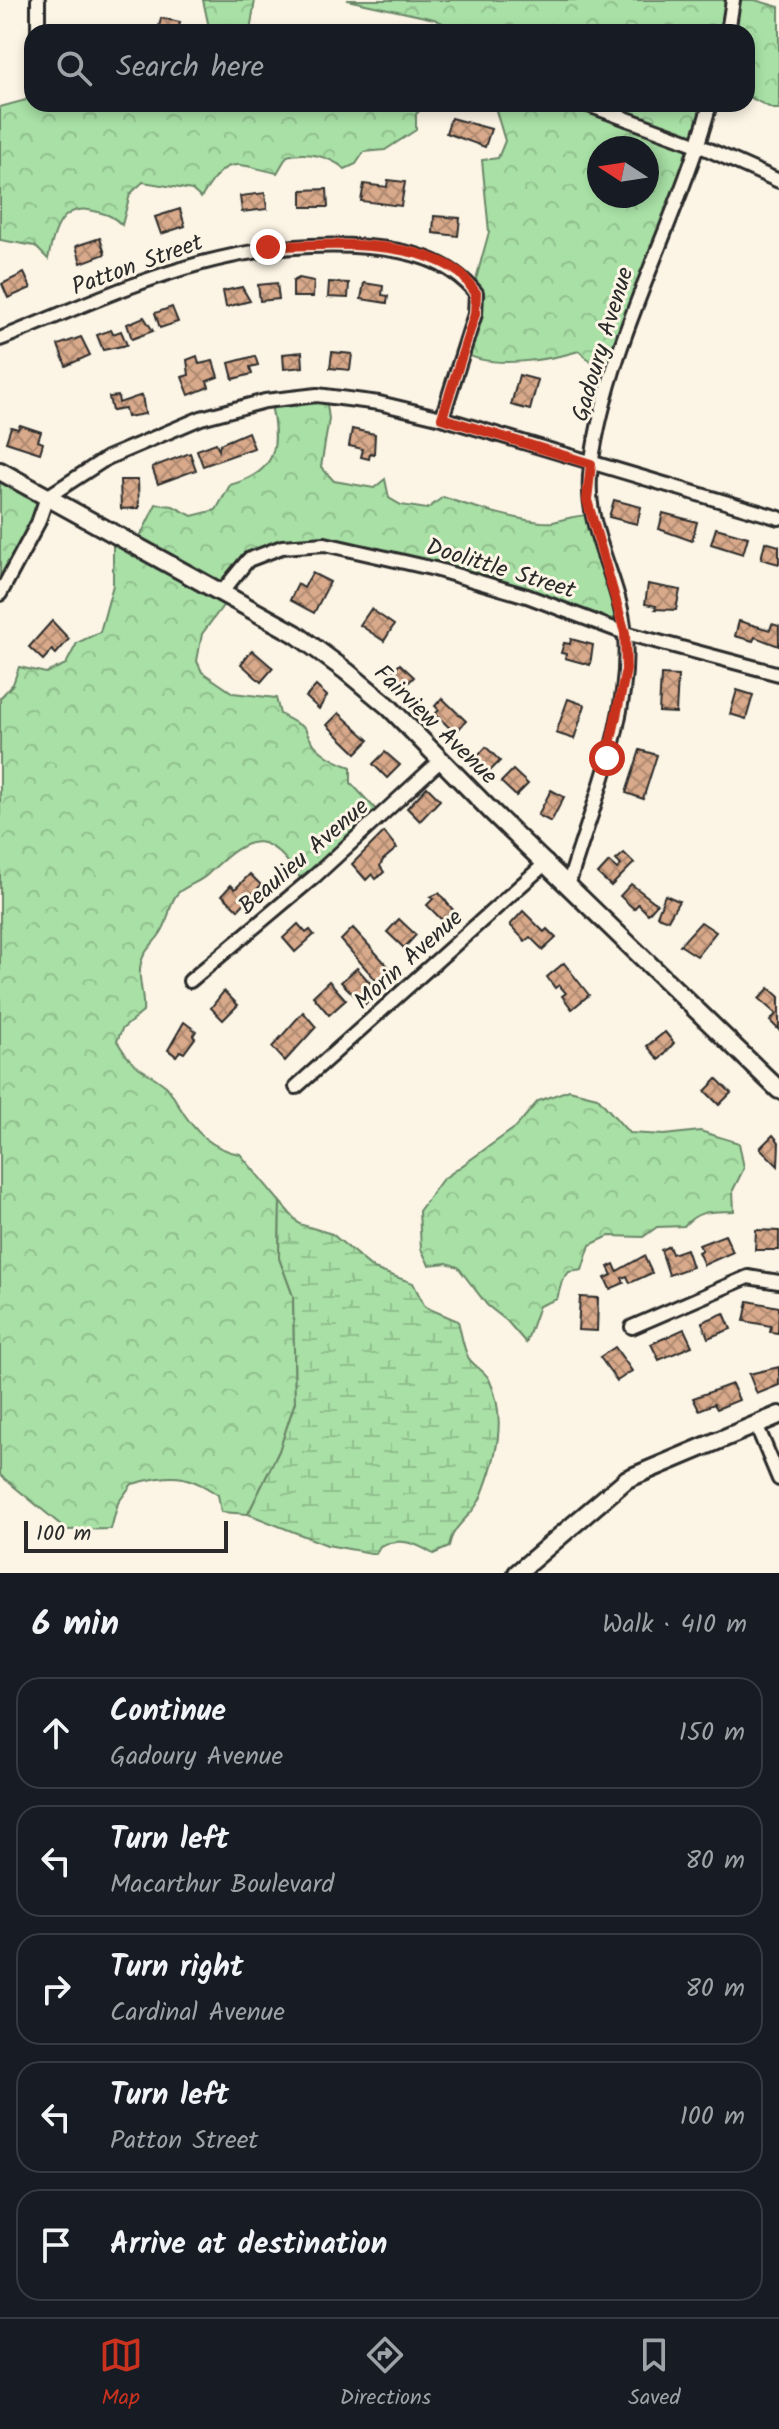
<!DOCTYPE html>
<html lang="en">
<head>
<meta charset="utf-8">
<style>
  :root { --surface:#171b24; --page:#242831; --text:#f1f3f6; --muted:#9ea1a6; --line:#363941; --accent:#c8321e }
  body { margin:0; font-family:Kalam,sans-serif; background:var(--page); color:var(--text) }
  .compass { position:absolute; left:587px; top:136px; width:72px; height:72px; border-radius:50%; background:var(--surface); box-shadow:0 4px 12px #0003; rotate:282deg }
  .scale { position:absolute; left:24px; bottom:20px; width:204px; box-sizing:border-box; padding-left:8px; border:4px solid #2b2b2b; border-top:0; font-size:22px; line-height:28px; white-space:nowrap; color:#2b2b2b; -webkit-text-stroke:6px #fcf5e5; paint-order:stroke }
  .stop { position:absolute; width:24px; height:24px; margin:-18px; border:6px solid #c8321e; border-radius:50%; background:#fff }
  .stop.end { background:#c8321e; border-color:#fff; box-shadow:0 2px 8px #0008 }
  .list { margin:0; padding:0; list-style:none }
  h2 { display:flex; justify-content:space-between; align-items:center; height:104px; margin:0; padding:0 32px; font-size:34px }
  h2 small { font-size:26px; font-weight:400; color:var(--muted) }
  .list li { display:grid; grid-template-columns:52px 1fr auto; gap:24px; align-items:center; box-sizing:border-box; height:112px; margin:0 16px 16px; padding:0 16px; border:2px solid var(--line); border-radius:24px }
  .list b { display:block; font-size:30px; white-space:nowrap }
  .list p { margin:0; font-size:26px; white-space:nowrap; color:var(--muted) }
  .list em { font-size:26px; font-style:normal; color:var(--muted) }
  .icon { flex:none; width:44px; height:44px; fill:none; stroke:currentColor; stroke-width:2; stroke-linecap:round; stroke-linejoin:round }
  .map { position:relative; flex:none; width:779px; height:1573px; overflow:hidden }
  .search { position:absolute; background:var(--surface); box-shadow:0 4px 12px #0003; left:24px; right:24px; top:24px; height:88px; display:flex; align-items:center; gap:20px; box-sizing:border-box; padding:0 28px; border-radius:24px; color:var(--muted); font-size:30px }
  .sheet { height:744px; background:var(--surface) }
  nav { display:flex; justify-content:space-around; align-items:center; box-sizing:border-box; height:112px; border-top:2px solid var(--line); background:var(--surface); font-size:22px; color:var(--muted) }
  nav a { display:grid; justify-items:center; gap:4px }
  nav .on { color:var(--accent) }
  .map>svg:first-child { display:block }
  .forest { fill:url(#forest-crowns); stroke:#6a8668; stroke-width:2; fill-rule:evenodd }
  .wetland { fill:url(#wetland-marsh); stroke:#6a8668; stroke-width:2 }
  .building { fill:url(#building-cross-hatch); stroke:#2b2b2b; stroke-width:2 }
  .lines { fill:none; stroke-linecap:round; stroke-linejoin:round }
  .street-casing { stroke:#2b2b2b; stroke-width:18 }
  .secondary-casing { stroke:#2b2b2b; stroke-width:22 }
  .street { stroke:#fcf5e5; stroke-width:12 }
  .secondary { stroke:#fcf5e5; stroke-width:16 }
  .route { stroke:#c8321e; stroke-width:10 }
  .labels { text-anchor:middle; stroke-width:6; stroke-linejoin:round; paint-order:stroke }
  .street-label { font-size:24px; fill:#2b2b2b; stroke:#fcf5e5 }
</style>
</head>
<body>
<div class="map">
<svg width="779" height="1573" viewBox="0 0 779 1573">
  <defs>
    <pattern id="forest-crowns" width="20" height="18" patternUnits="userSpaceOnUse" patternTransform="scale(2)"><rect width="20" height="18" fill="#a8e0a5"/><path d="M2 6a3 3 0 1 1 6 0M12 15a3 3 0 1 1 6 0" fill="none" stroke="#91c08e"/></pattern>
    <pattern id="wetland-marsh" width="20" height="14" patternUnits="userSpaceOnUse" patternTransform="scale(2)"><rect width="20" height="14" fill="#a8e0a5"/><path d="M1 5h8M5 5V1M11 12h8M15 12V8" fill="none" stroke="#91c08e"/></pattern>
    <pattern id="building-cross-hatch" width="8" height="8" patternUnits="userSpaceOnUse" patternTransform="scale(2)"><rect width="8" height="8" fill="#d8a98a"/><path d="M0 0l8 8M0 8l8-8" fill="none" stroke="#af8a71"/></pattern>
  </defs>
  <rect width="100%" height="100%" fill="#fcf5e5"/>
  <filter id="ink" filterUnits="userSpaceOnUse"><feTurbulence type="fractalNoise" baseFrequency=".0125" numOctaves="2"/><feDisplacementMap in="SourceGraphic" scale="16" xChannelSelector="R" yChannelSelector="G"/><feConvolveMatrix kernelMatrix="1 2 1 2 8 2 1 2 1" color-interpolation-filters="sRGB"/></filter>
  <g filter="url(#ink)">
    <!-- forest -->
    <g class="forest">
      <polygon points="203,0 255,0 250,32 210,32"/>
      <polygon points="347,0 755,0 779,7 779,109 773,109 747,96 747,32 462,32 434,19"/>
      <path d="M32 88V104H427L416 114V130L385 150 364 152 356 164 345 169C329 156 307 151 287 156L277 173C231 163 228 155 201 198L192 190 143 182 130 194 122 225C113 216 107 214 94 211 60 202 54 233 48 259L35 246 0 240V107L26 100Z"/>
      <path d="M494 104H709L618 358 596 366 579 351C549 360 489 370 463 352L473 290 489 232 482 160 498 158 505 141ZM599 148H647V196H599Z"/>
      <path d="M326 397 329 419 321 467 334 481 374 488 385 479 389 498 401 505 427 509 443 497C465 505 532 525 553 522 566 519 576 515 590 515L621 629 335 545 250 558 223 590 228 599 202 634 197 661 202 672 233 693 276 698 280 714 305 728C312 749 330 760 351 767V783L380 814 303 882C268 831 253 830 209 873 201 882 187 885 178 893 169 902 170 916 164 927 160 938 148 946 143 957 135 975 145 993 143 1012L122 1029 117 1041C136 1073 140 1065 166 1086 171 1091 175 1100 179 1106 194 1131 211 1149 240 1154L280 1202 279 1258 293 1296 295 1402 279 1451 248 1514 221 1512 218 1495C184 1471 170 1475 132 1484L118 1503 111 1529 67 1530 0 1475V698L13 684 19 667 46 673 66 664 77 643 100 632 113 585V537L137 543 156 504 173 506 192 516 216 510 230 485C279 472 280 444 270 400Z"/>
      <polygon points="0,470 45,496 0,587"/>
      <path d="M569 1090 597 1097 629 1133 664 1135 700 1131 739 1143 744 1168 733 1190 734 1211C712 1212 699 1209 684 1226L657 1227 643 1237 609 1236 590 1245 582 1270 569 1272 562 1281 557 1299 539 1306 526 1343 507 1321 487 1305 458 1267 447 1263 429 1265 421 1249 419 1211 442 1180 516 1127 538 1101Z"/>
    </g>
    <!-- wetland -->
    <path class="wetland" d="M280 1202 299 1224 332 1234 374 1269 413 1283 425 1307 458 1321C461 1332 463 1347 468 1357 473 1366 484 1370 489 1379 508 1419 496 1459 481 1497 473 1517 452 1524 449 1547L433 1554C415 1542 400 1538 380 1546L376 1554 327 1545 248 1514 279 1451 295 1402 293 1296 279 1258Z"/>
    <!-- building -->
    <g class="building">
      <polygon points="161,18 180,22 178,32 158,32"/>
      <polygon points="451,118 491,129 485,147 446,133"/>
      <polygon points="388,180 405,182 401,206 361,201 364,184 387,187"/>
      <polygon points="327,189 328,207 302,207 302,190"/>
      <polygon points="265,193 267,209 242,212 240,196"/>
      <polygon points="180,209 185,226 161,234 155,217"/>
      <polygon points="434,216 460,218 458,236 433,233"/>
      <polygon points="100,238 105,254 81,263 76,246"/>
      <polygon points="24,273 31,288 8,298 2,284"/>
      <polygon points="299,278 314,281 313,297 293,297 293,281"/>
      <polygon points="329,282 349,283 348,298 328,297"/>
      <polygon points="277,283 279,299 260,301 258,285"/>
      <polygon points="364,283 383,286 382,295 388,296 387,303 361,299"/>
      <polygon points="242,287 250,301 226,307 223,291"/>
      <polygon points="172,307 178,322 160,328 155,313"/>
      <polygon points="144,317 153,331 132,339 127,324"/>
      <polygon points="111,330 113,334 121,331 127,345 103,350 97,335"/>
      <polygon points="81,337 90,355 66,366 58,345"/>
      <polygon points="302,352 303,367 284,369 283,354"/>
      <polygon points="332,352 352,354 350,370 330,368"/>
      <polygon points="197,356 199,364 213,361 218,377 207,381 209,387 189,395 182,377 189,375 187,360"/>
      <polygon points="255,356 258,365 250,367 252,374 233,379 229,363"/>
      <polygon points="519,375 538,380 530,410 511,405"/>
      <polygon points="142,395 145,414 127,417 125,409 112,411 109,397 118,396 119,403"/>
      <polygon points="20,425 41,432 38,441 43,443 40,453 6,442 11,427 18,429"/>
      <polygon points="352,429 375,434 374,454 370,453 369,459 361,457 363,449 349,446"/>
      <polygon points="248,432 254,448 203,466 197,450 216,443 219,450 220,444"/>
      <polygon points="190,453 196,470 158,484 152,467"/>
      <polygon points="120,480 138,480 139,508 121,509"/>
      <polygon points="614,500 641,507 637,524 609,517"/>
      <polygon points="663,513 697,522 692,541 659,529"/>
      <polygon points="716,528 748,537 743,554 711,544"/>
      <polygon points="765,542 779,546 779,564 761,559"/>
      <polygon points="312,573 330,582 314,613 290,600 298,584 304,588"/>
      <polygon points="648,584 680,590 676,610 655,609 656,606 645,604"/>
      <polygon points="371,609 394,625 384,641 360,625"/>
      <polygon points="52,621 69,639 56,654 52,650 43,660 29,647"/>
      <polygon points="739,621 770,630 772,624 779,626 779,646 755,637 753,641 735,636"/>
      <polygon points="571,639 593,645 590,665 565,658 566,654 561,653 564,643 570,644"/>
      <polygon points="252,650 273,668 261,682 241,664"/>
      <polygon points="400,664 414,677 402,689 388,676"/>
      <polygon points="661,675 678,676 676,713 659,712"/>
      <polygon points="316,686 327,696 319,709 306,697"/>
      <polygon points="737,690 753,695 746,719 730,714"/>
      <polygon points="442,698 466,721 455,733 435,714 439,710 435,706"/>
      <polygon points="568,699 585,705 574,739 556,733"/>
      <polygon points="339,713 369,740 356,753 327,725"/>
      <polygon points="486,747 500,761 488,773 475,759"/>
      <polygon points="640,750 657,755 643,799 626,793"/>
      <polygon points="385,752 400,765 387,778 373,764"/>
      <polygon points="513,770 528,784 516,796 501,782"/>
      <polygon points="427,787 440,800 420,821 407,808"/>
      <polygon points="551,790 564,797 551,822 538,815"/>
      <polygon points="384,832 397,848 383,860 380,866 384,872 376,879 372,874 366,880 352,864"/>
      <polygon points="624,853 634,863 611,886 598,874 609,862 617,869 621,865 616,860"/>
      <polygon points="250,874 261,885 238,910 222,895 231,885 235,889"/>
      <polygon points="631,884 657,904 648,914 638,904 634,909 620,896"/>
      <polygon points="439,893 454,911 443,921 427,905 433,899 430,897"/>
      <polygon points="665,895 679,901 668,920 657,916"/>
      <polygon points="523,911 544,932 547,929 556,938 543,950 530,937 525,941 510,925"/>
      <polygon points="399,919 416,935 404,948 387,932"/>
      <polygon points="701,922 716,932 697,956 680,945"/>
      <polygon points="298,924 306,933 310,930 314,935 295,952 283,938"/>
      <polygon points="353,928 396,975 382,987 341,940"/>
      <polygon points="564,963 589,995 572,1009 562,996 566,993 559,985 555,988 547,977"/>
      <polygon points="357,968 378,992 364,1005 341,982"/>
      <polygon points="329,981 346,1000 329,1015 313,996"/>
      <polygon points="769,988 779,997 779,1030 770,1021 776,1014 759,999"/>
      <polygon points="224,991 238,1005 223,1020 211,1008"/>
      <polygon points="303,1012 316,1027 285,1061 272,1047"/>
      <polygon points="184,1022 196,1031 193,1036 195,1038 184,1053 180,1051 176,1056 168,1050"/>
      <polygon points="665,1032 674,1043 659,1060 647,1046"/>
      <polygon points="717,1079 731,1093 719,1105 705,1091"/>
      <polygon points="773,1135 779,1142 778,1166 760,1148"/>
      <polygon points="756,1230 779,1231 779,1250 755,1250"/>
      <polygon points="725,1235 733,1252 704,1265 698,1252 702,1250 699,1245"/>
      <polygon points="669,1246 672,1254 686,1249 692,1267 669,1275 661,1250"/>
      <polygon points="644,1256 652,1273 630,1283 627,1276 622,1278 624,1283 610,1289 605,1278 612,1275 608,1267 614,1264 617,1271"/>
      <polygon points="580,1297 598,1298 597,1331 578,1330"/>
      <polygon points="748,1301 779,1307 778,1333 770,1332 771,1326 744,1321"/>
      <polygon points="724,1313 731,1329 708,1338 702,1322"/>
      <polygon points="684,1329 692,1346 659,1360 651,1344"/>
      <polygon points="615,1347 632,1371 617,1381 600,1357"/>
      <polygon points="779,1367 779,1385 757,1394 749,1374"/>
      <polygon points="732,1384 739,1400 717,1409 714,1404 699,1410 693,1398"/>
    </g>
    <g class="lines">
      <defs>
        <g id="street">
          <polyline points="38,32 38,0"/>
          <polyline points="728,32 733,0"/>
          <polyline points="586,104 698,145 779,181"/>
          <path d="M0 339C127 288 227 236 368 247 409 250 449 260 476 293L475 314 442 418"/>
          <polyline points="221,593 248,560 282,547 325,544 435,569 527,596 625,633 779,674"/>
          <polyline points="0,594 38,523 47,497 107,458 201,418 265,401 317,395 379,403 442,418 779,518"/>
          <path d="M569 883C592 805 631 719 625 636 621 576 582 529 591 466 609 338 676 227 710 104"/>
          <polyline points="190,981 315,876 441,760"/>
          <polyline points="296,1087 547,862"/>
          <polyline points="632,1327 748,1277 779,1282"/>
          <polyline points="756,1424 779,1479"/>
        </g>
        <g id="secondary">
          <polyline points="0,471 296,634 346,671 388,706 490,810 779,1090"/>
          <polyline points="517,1573 627,1479 779,1415"/>
        </g>
      </defs>
      <!-- street casing -->
      <use href="#street" class="street-casing"/>
      <!-- secondary casing -->
      <use href="#secondary" class="secondary-casing"/>
      <!-- street -->
      <use href="#street" class="street"/>
      <!-- secondary -->
      <use href="#secondary" class="secondary"/>
    </g>
  </g>
  <g class="lines" filter="url(#ink)">
    <!-- route -->
    <path class="route" d="M268 247C323 244 414 238 460 273 466 278 471 287 476 293L475 314 442 418 591 464 587 500 625 633 626 670 607 758"/>
  </g>
  <g class="labels">
    <!-- street labels -->
    <g class="street-label">
      <text transform="translate(137 264) rotate(-20)" y="8">Patton Street</text>
      <text transform="translate(602 344) rotate(-73)" y="8">Gadoury Avenue</text>
      <text transform="translate(501 568) rotate(17)" y="8">Doolittle Street</text>
      <text transform="translate(436 724) rotate(44)" y="8">Fairview Avenue</text>
      <text transform="translate(303 856) rotate(-41)" y="8">Beaulieu Avenue</text>
      <text transform="translate(408 959) rotate(-42)" y="8">Morin Avenue</text>
    </g>
  </g>
</svg>
<svg class="compass" viewBox="-18 -18 36 36"><path d="M0-13l5 13h-10z" fill="#e53935"/><path d="M0 13l5-13h-10z" fill="#9ea1a6"/></svg>
<div class="scale">100 m</div>
<div class="stop" style="left:607px;top:758px"></div>
<div class="stop end" style="left:268px;top:247px"></div>
<div class="search"><svg class="icon" aria-label="search" viewBox="0 0 24 24"><circle cx="10" cy="10" r="6"/><path d="M15 15l6 6"/></svg>Search here</div>
</div>
<section class="sheet">
<h2>6 min<small>Walk · 410 m</small></h2>
<ul class="list">
<li><svg class="icon" aria-label="ahead" viewBox="0 0 24 24"><path d="M12 20V5M6 11l6-6 6 6"/></svg><div><b>Continue</b><p>Gadoury Avenue</p></div><em>150 m</em></li>
<li><svg class="icon" aria-label="left" viewBox="0 0 24 24"><path d="M17 20v-9H6M10 6l-5 5 5 5"/></svg><div><b>Turn left</b><p>Macarthur Boulevard</p></div><em>80 m</em></li>
<li><svg class="icon" aria-label="right" viewBox="0 0 24 24"><path d="M7 20v-9h11M14 6l5 5-5 5"/></svg><div><b>Turn right</b><p>Cardinal Avenue</p></div><em>80 m</em></li>
<li><svg class="icon" aria-label="left" viewBox="0 0 24 24"><path d="M17 20v-9H6M10 6l-5 5 5 5"/></svg><div><b>Turn left</b><p>Patton Street</p></div><em>100 m</em></li>
<li><svg class="icon" aria-label="arrive" viewBox="0 0 24 24"><path d="M6 21V4h12l-3 4 3 4H6"/></svg><div><b>Arrive at destination</b></div></li>
</ul>
</section>
<nav>
<a class="on"><svg class="icon" aria-label="map" viewBox="0 0 24 24"><path d="M3 6l6-2 6 2 6-2v14l-6 2-6-2-6 2zM9 4v14M15 6v14"/></svg>Map</a>
<a><svg class="icon" aria-label="directions" viewBox="0 0 24 24"><path d="M12 3l9 9-9 9-9-9zM9 14v-3h6M13 9l2 2-2 2"/></svg>Directions</a>
<a><svg class="icon" aria-label="saved" viewBox="0 0 24 24"><path d="M7 4h10v16l-5-4-5 4z"/></svg>Saved</a>
</nav>
</body>
</html>
